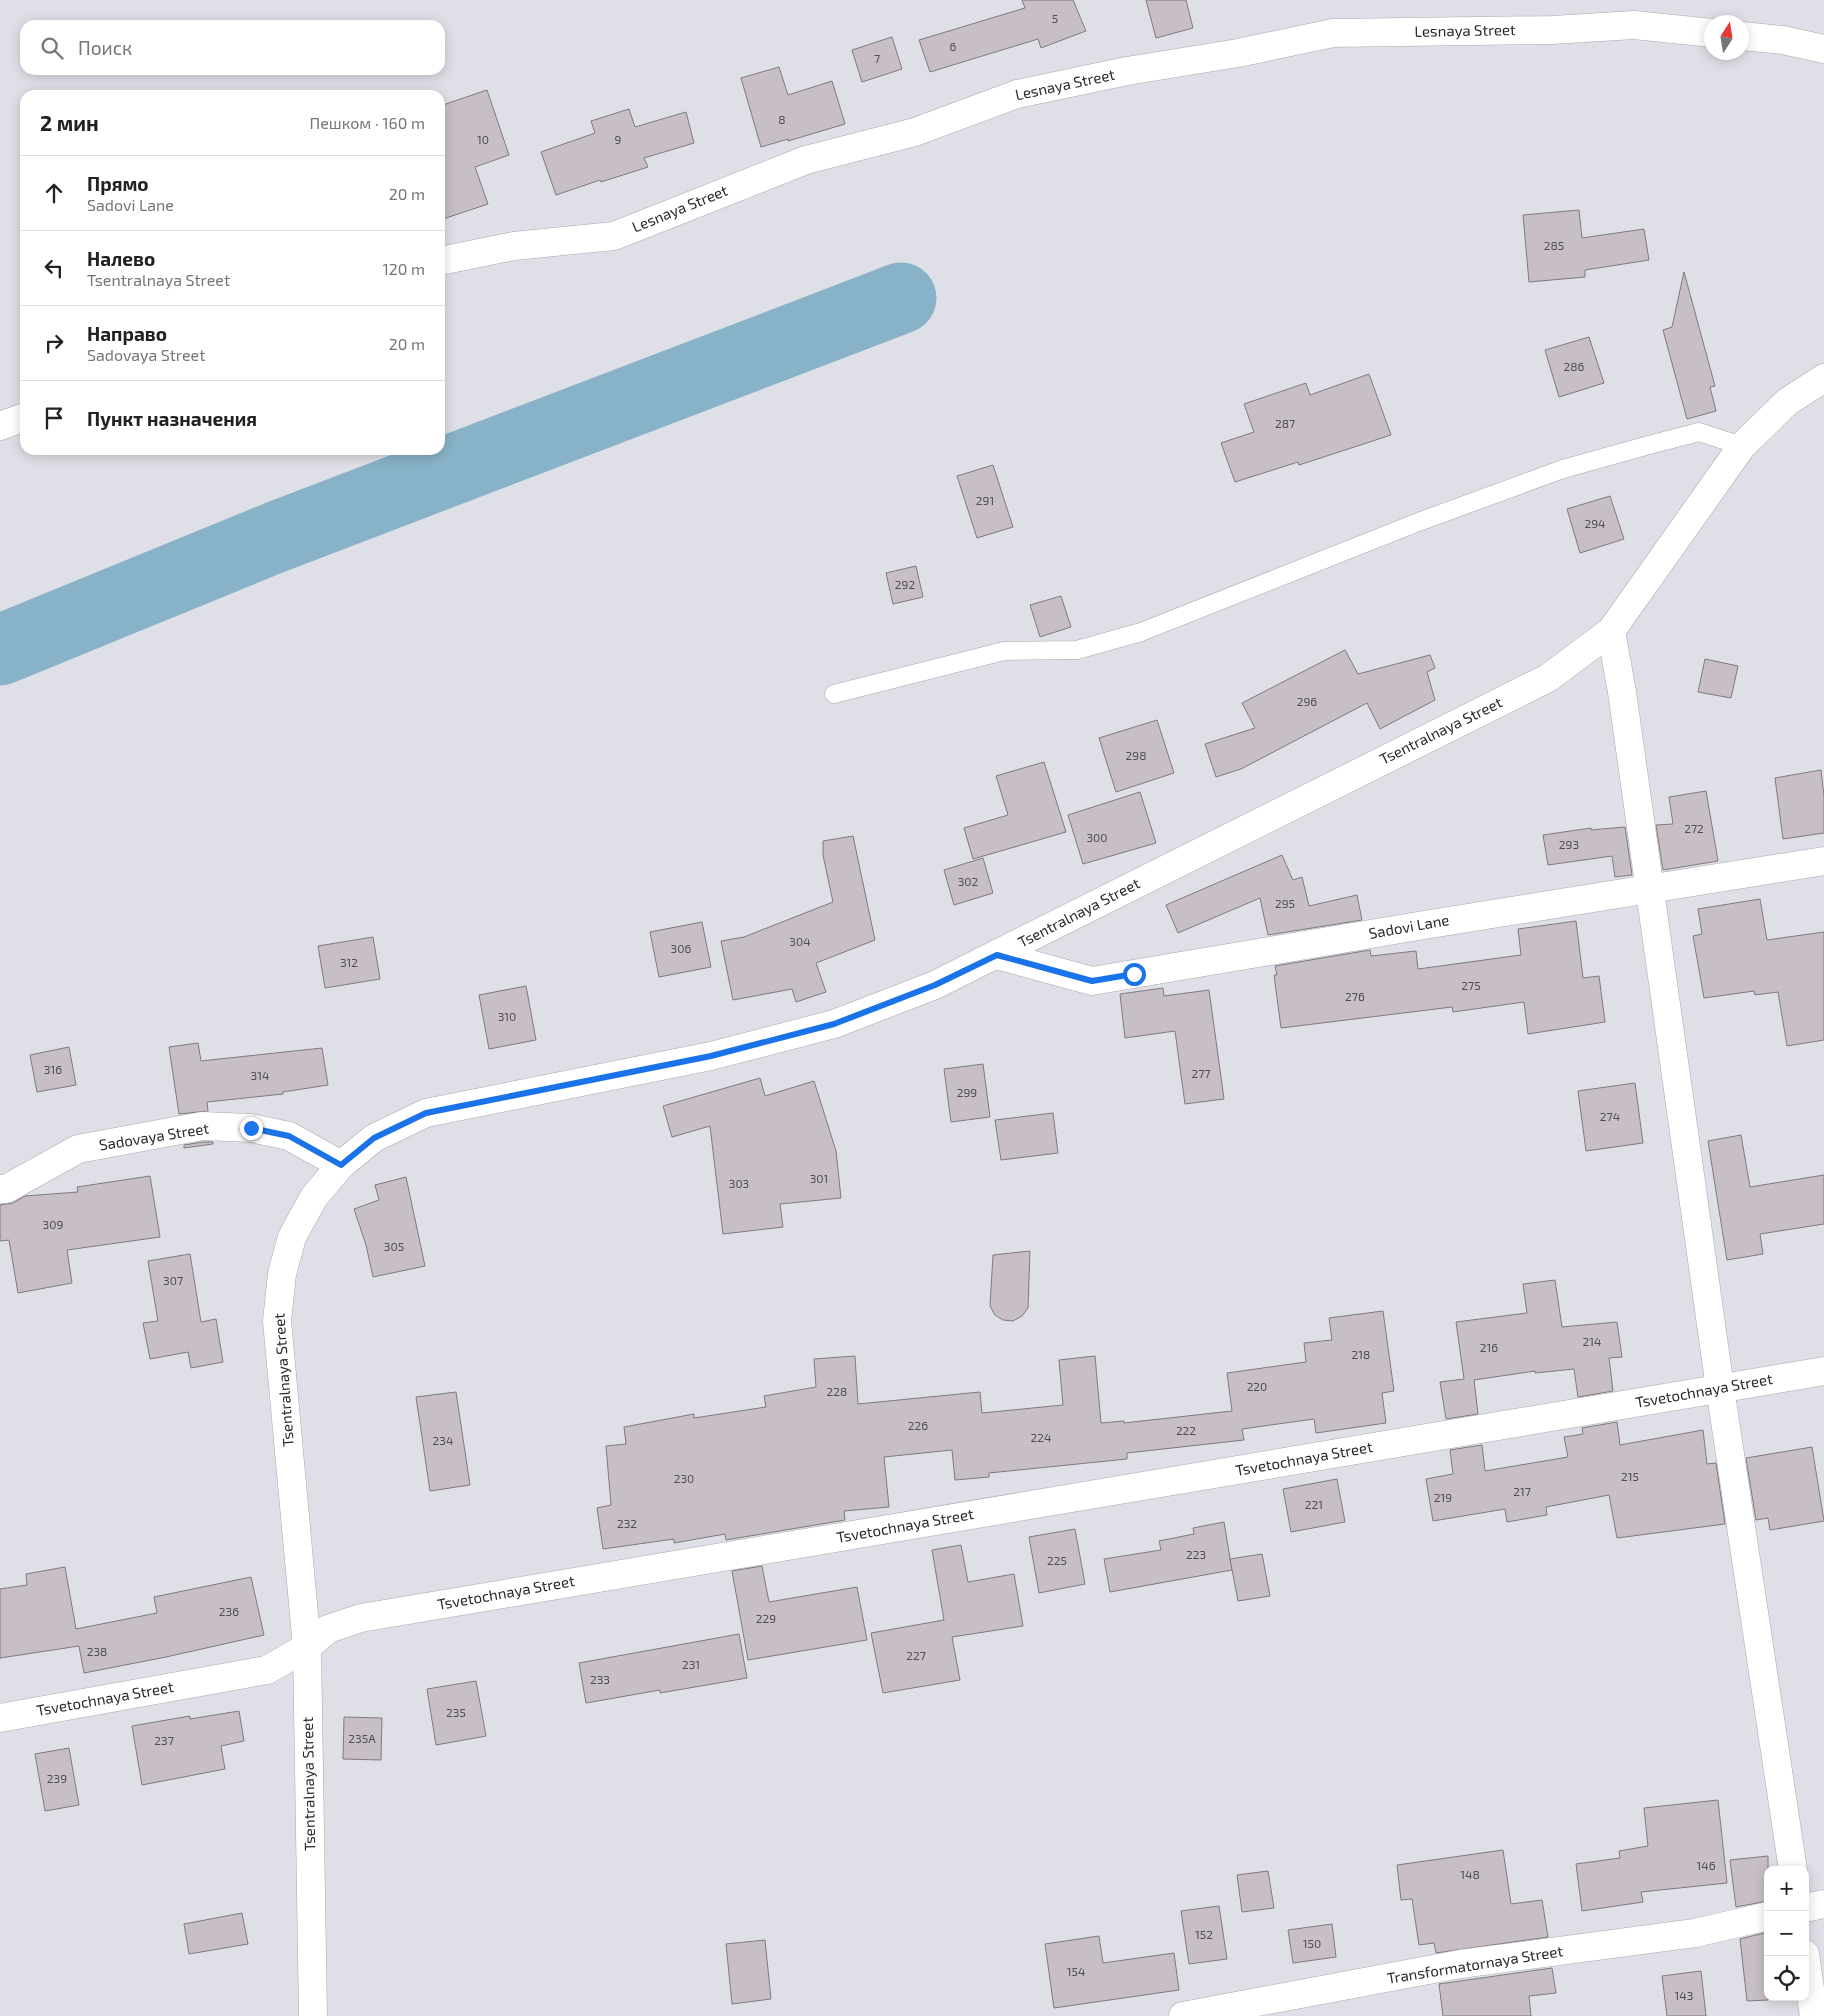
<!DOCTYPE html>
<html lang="ru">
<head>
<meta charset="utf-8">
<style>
  :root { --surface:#fff; --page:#f2f2f2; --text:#222; --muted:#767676; --line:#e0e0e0 }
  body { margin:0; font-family:"Exo 2",sans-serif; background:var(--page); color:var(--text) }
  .controls { position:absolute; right:15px; bottom:15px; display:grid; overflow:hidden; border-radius:10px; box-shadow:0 2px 12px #0003 }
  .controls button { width:45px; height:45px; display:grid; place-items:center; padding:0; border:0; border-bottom:1px solid var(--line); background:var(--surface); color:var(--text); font:25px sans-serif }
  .compass { position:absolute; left:1704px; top:15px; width:45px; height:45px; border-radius:50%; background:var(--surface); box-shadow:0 2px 12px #0003; rotate:12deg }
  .stop { position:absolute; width:15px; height:15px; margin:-11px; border:4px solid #1a73e8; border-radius:50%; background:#fff }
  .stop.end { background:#1a73e8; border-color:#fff; box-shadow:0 1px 5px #0008 }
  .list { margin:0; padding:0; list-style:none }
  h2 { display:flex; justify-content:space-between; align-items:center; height:65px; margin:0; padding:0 20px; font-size:21px }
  h2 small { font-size:16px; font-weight:400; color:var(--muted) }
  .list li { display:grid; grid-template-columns:32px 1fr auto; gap:15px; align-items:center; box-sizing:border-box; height:75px; padding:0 20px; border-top:1px solid var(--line) }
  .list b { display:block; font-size:19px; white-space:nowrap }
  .list p { margin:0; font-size:16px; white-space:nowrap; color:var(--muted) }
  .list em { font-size:16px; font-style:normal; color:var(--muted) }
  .icon { flex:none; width:28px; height:28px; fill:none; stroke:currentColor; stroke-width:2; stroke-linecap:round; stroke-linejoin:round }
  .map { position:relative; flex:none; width:1824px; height:2016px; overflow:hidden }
  .search { position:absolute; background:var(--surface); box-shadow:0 2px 12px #0003; left:20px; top:20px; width:425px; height:55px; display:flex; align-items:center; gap:12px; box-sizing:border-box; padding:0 18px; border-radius:15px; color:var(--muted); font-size:19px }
  .panel { position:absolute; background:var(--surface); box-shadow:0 2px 12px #0003; left:20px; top:90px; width:425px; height:365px; border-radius:15px }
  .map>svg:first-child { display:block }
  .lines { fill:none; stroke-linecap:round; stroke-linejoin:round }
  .river { stroke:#88b2c7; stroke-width:71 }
  .building { fill:#c7bfc5; stroke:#80797e }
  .lane-casing { stroke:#a7a7af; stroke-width:19 }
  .street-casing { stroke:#a7a7af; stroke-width:29 }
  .secondary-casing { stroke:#a7a7af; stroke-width:29 }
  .lane { stroke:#fff; stroke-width:18 }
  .street { stroke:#fff; stroke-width:28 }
  .secondary { stroke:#fff; stroke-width:28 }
  .route { stroke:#1a73e8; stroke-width:6 }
  .labels { text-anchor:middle; stroke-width:4.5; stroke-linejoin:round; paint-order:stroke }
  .number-label { font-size:12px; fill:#504e52 }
  .street-label { font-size:15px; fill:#29292c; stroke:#fff }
</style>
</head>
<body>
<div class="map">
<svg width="1824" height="2016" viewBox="0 0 1824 2016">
  <rect width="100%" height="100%" fill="#dfdfe7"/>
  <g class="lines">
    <!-- river -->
    <polyline class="river" points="0,650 276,537 901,298"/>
  </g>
  <!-- building -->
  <g class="building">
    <polygon points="1022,0 1073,0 1086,31 1041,48 1038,39 930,72 919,40 1025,8"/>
    <polygon points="1146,0 1186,0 1193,28 1156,38"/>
    <polygon points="892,37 902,69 862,82 852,50"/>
    <polygon points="779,67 788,95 832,81 845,124 788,141 788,139 761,147 741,78"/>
    <polygon points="487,90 509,155 475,167 488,204 440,220 440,106"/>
    <polygon points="629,109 635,127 686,112 694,143 644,158 648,167 601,182 600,180 556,195 541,152 595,133 591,121"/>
    <polygon points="1579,210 1582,238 1644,229 1649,260 1585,270 1585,277 1529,282 1523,215"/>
    <polygon points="1684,272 1715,386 1710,387 1716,411 1687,419 1663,330 1672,327"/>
    <polygon points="1589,337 1604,383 1559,397 1545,350"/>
    <polygon points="1369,374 1391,435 1299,465 1298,462 1235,482 1221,443 1254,432 1244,404 1306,383 1310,395"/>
    <polygon points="993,465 1013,527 977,538 957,476"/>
    <polygon points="1610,496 1624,539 1580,553 1567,509"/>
    <polygon points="916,566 923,597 893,604 886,573"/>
    <polygon points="1061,596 1071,627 1040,637 1030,605"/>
    <polygon points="1345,650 1358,674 1430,655 1435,668 1427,672 1435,700 1380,729 1367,703 1241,769 1216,777 1205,744 1255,728 1242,703"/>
    <polygon points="1705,659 1738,666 1731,698 1698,692"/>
    <polygon points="1157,720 1174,773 1116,792 1099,738"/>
    <polygon points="1044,762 1066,832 973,859 964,828 1008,815 996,776"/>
    <polygon points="1821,770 1824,796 1824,833 1783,839 1775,778"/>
    <polygon points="1706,791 1718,861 1663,870 1656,825 1673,824 1669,797"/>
    <polygon points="1140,792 1156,843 1083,864 1068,815"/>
    <polygon points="1625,827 1632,875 1615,877 1612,856 1548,865 1543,835 1591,828 1591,830"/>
    <polygon points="853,836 875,940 816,963 826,992 796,1002 792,989 733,1000 721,941 744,937 833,902 823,855 823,841"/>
    <polygon points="1282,855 1293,880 1302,877 1309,906 1357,895 1362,920 1268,935 1260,898 1178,933 1166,905"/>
    <polygon points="983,858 993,893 954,905 944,870"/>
    <polygon points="1760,899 1767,940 1824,932 1824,1040 1787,1046 1778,992 1755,995 1754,991 1704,998 1693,936 1702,934 1698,909"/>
    <polygon points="1576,921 1583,978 1599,976 1605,1022 1528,1034 1524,1002 1453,1012 1452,1007 1281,1028 1274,975 1277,975 1275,966 1370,950 1371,956 1416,951 1418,969 1521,955 1518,929"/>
    <polygon points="702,922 711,967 659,977 650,932"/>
    <polygon points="373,937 380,979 325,988 318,946"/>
    <polygon points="526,986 536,1040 489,1049 479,995"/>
    <polygon points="1163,988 1164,996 1209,990 1224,1099 1185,1104 1175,1031 1125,1038 1120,994"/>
    <polygon points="198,1043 201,1061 322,1048 328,1085 283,1092 283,1094 207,1102 208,1111 179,1114 169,1047"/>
    <polygon points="69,1047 76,1085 37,1092 30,1055"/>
    <polygon points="983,1064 990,1117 951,1122 944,1069"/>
    <polygon points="760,1078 765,1096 814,1081 836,1151 841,1198 780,1204 783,1227 723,1234 710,1126 672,1137 663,1106"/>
    <polygon points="1635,1083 1643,1143 1586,1151 1578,1091"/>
    <polygon points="1053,1113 1058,1153 1001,1160 995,1120"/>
    <polygon points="1741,1135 1750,1187 1824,1175 1824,1224 1760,1234 1763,1254 1727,1260 1708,1141"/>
    <polygon points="203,1142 213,1142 213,1144 184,1148 184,1145"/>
    <polygon points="150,1176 160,1237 67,1250 72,1283 18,1293 9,1240 0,1241 0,1205 13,1203 25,1196 78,1192 77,1187"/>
    <polygon points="406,1177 425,1266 373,1277 366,1245 354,1209 379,1200 375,1185"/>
    <polygon points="1030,1251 1028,1308 1022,1316 1013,1321 1003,1320 995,1315 990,1306 993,1255"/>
    <polygon points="190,1254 201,1322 216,1319 223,1362 191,1368 188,1352 150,1359 143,1323 158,1321 148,1261"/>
    <polygon points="1555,1280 1562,1327 1617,1322 1622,1357 1609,1358 1613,1391 1578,1397 1574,1369 1535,1373 1535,1371 1474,1380 1478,1414 1446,1419 1440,1382 1464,1379 1456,1322 1527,1313 1523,1284"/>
    <polygon points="1383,1311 1394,1391 1382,1393 1386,1423 1316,1433 1314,1419 1242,1429 1244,1440 1127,1453 1127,1459 989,1473 989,1477 955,1480 952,1450 884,1457 889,1507 844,1511 845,1520 726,1540 725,1534 674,1543 674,1539 603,1549 597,1508 611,1505 606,1446 626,1444 624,1427 694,1414 694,1418 766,1407 764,1396 816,1387 814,1359 855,1356 858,1404 980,1392 982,1413 1063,1405 1059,1360 1095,1356 1101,1423 1124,1421 1124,1423 1232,1411 1227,1373 1306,1362 1304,1343 1332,1340 1329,1318"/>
    <polygon points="456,1392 470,1485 430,1491 416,1397"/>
    <polygon points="1617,1422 1620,1445 1703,1430 1707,1464 1716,1463 1725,1524 1617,1538 1609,1495 1546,1507 1547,1515 1507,1522 1505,1509 1433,1521 1426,1479 1453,1474 1450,1450 1482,1445 1485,1471 1568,1457 1564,1437 1583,1434 1582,1428"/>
    <polygon points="1812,1447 1824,1521 1770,1530 1768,1518 1756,1520 1746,1458"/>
    <polygon points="1337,1479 1345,1522 1291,1532 1283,1489"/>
    <polygon points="1224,1522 1232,1570 1110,1592 1104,1559 1161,1550 1159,1541 1194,1534 1193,1528"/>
    <polygon points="1075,1529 1085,1584 1039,1593 1029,1537"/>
    <polygon points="961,1545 968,1582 1014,1574 1023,1626 952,1637 960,1680 883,1693 871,1633 944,1620 932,1550"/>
    <polygon points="1262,1554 1270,1596 1238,1601 1230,1559"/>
    <polygon points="762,1566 769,1602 857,1587 867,1640 748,1660 732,1571"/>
    <polygon points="65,1567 76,1629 157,1613 154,1597 251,1577 264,1635 166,1657 84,1673 79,1646 0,1658 0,1589 27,1585 26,1574"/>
    <polygon points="739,1634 747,1678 660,1693 660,1690 586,1703 579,1663"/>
    <polygon points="476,1681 486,1736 436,1745 427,1689"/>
    <polygon points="239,1711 244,1741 221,1746 225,1769 142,1785 132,1726 190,1716 190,1719"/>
    <polygon points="344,1717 382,1718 381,1760 343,1759"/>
    <polygon points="69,1748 79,1805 45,1811 35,1754"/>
    <polygon points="1718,1800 1727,1883 1641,1892 1643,1902 1582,1911 1576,1864 1620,1858 1619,1851 1648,1846 1644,1808"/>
    <polygon points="1503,1850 1511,1904 1542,1900 1548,1937 1436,1953 1434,1943 1419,1945 1412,1899 1401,1900 1397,1865"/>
    <polygon points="1768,1856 1768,1901 1736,1907 1730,1860"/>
    <polygon points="1268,1871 1274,1908 1242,1912 1237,1875"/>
    <polygon points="1219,1906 1227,1959 1189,1964 1181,1911"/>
    <polygon points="242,1913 248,1944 189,1954 184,1924"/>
    <polygon points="1332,1924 1336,1957 1293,1963 1288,1930"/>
    <polygon points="1768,1932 1768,2000 1747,2001 1740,1939"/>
    <polygon points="1099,1936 1103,1963 1174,1953 1179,1990 1054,2008 1045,1944"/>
    <polygon points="765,1940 771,1999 732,2004 726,1944"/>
    <polygon points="1552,1968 1556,1993 1529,1996 1531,2016 1443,2016 1439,1984"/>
    <polygon points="1701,1971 1706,2016 1667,2016 1662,1976"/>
  </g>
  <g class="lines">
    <defs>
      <polyline id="lane" points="834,694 1004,651 1077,650 1141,632 1421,521 1563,469 1649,445 1699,432 1742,446"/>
      <g id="street">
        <polyline points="1742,36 1783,40 1824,49"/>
        <polyline points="440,261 514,246 614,236 806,160 915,132 1017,94 1127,71 1238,53 1333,33 1552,30 1634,25 1712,33"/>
        <polyline points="0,426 25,417"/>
        <polyline points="1611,631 1622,692 1720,1388 1793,1870"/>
        <polyline points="997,955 1092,981 1424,925 1824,861"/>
        <polyline points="0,1189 6,1189 78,1149 202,1126 251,1128 289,1136 341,1165"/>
        <polyline points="0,1718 267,1670 307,1647 328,1629 361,1618 1824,1371"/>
        <polyline points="1805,1908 1824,1904"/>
        <polyline points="1805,1954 1814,2016"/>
        <polyline points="1183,2016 1460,1964 1695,1933 1768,1916"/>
      </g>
      <polyline id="secondary" points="313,2016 307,1647 277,1321 282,1274 292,1237 314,1197 341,1165 374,1138 426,1113 711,1056 834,1024 935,985 1548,678 1611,631 1742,446 1787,402 1824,378"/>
    </defs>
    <!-- lane casing -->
    <use href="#lane" class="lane-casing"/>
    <!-- street casing -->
    <use href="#street" class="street-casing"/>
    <!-- secondary casing -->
    <use href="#secondary" class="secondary-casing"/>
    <!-- lane -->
    <use href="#lane" class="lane"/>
    <!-- street -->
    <use href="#street" class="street"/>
    <!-- secondary -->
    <use href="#secondary" class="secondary"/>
  </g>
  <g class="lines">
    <!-- route -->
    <polyline class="route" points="251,1128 289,1136 341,1165 374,1138 426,1113 711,1056 834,1024 935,985 997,955 1092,981 1134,974"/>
  </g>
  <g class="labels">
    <!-- number labels -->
    <g class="number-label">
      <text x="1055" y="23">5</text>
      <text x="953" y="51">6</text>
      <text x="877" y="63">7</text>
      <text x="782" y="124">8</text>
      <text x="483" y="144">10</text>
      <text x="618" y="144">9</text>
      <text x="1554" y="250">285</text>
      <text x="1574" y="371">286</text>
      <text x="1285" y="428">287</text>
      <text x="985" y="505">291</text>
      <text x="1595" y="528">294</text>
      <text x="905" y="589">292</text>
      <text x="1307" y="706">296</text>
      <text x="1136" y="760">298</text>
      <text x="1694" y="833">272</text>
      <text x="1097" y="842">300</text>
      <text x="1569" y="849">293</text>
      <text x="968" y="886">302</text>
      <text x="1285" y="908">295</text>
      <text x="800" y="946">304</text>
      <text x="681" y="953">306</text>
      <text x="349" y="967">312</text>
      <text x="1471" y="990">275</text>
      <text x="1355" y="1001">276</text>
      <text x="507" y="1021">310</text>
      <text x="53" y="1074">316</text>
      <text x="1201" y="1078">277</text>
      <text x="260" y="1080">314</text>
      <text x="967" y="1097">299</text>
      <text x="1610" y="1121">274</text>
      <text x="819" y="1183">301</text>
      <text x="739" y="1188">303</text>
      <text x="53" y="1229">309</text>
      <text x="394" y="1251">305</text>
      <text x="173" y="1285">307</text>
      <text x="1592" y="1346">214</text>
      <text x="1489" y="1352">216</text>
      <text x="1361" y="1359">218</text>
      <text x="1257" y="1391">220</text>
      <text x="837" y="1396">228</text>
      <text x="918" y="1430">226</text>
      <text x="1186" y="1435">222</text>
      <text x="1041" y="1442">224</text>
      <text x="443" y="1445">234</text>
      <text x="1630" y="1481">215</text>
      <text x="684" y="1483">230</text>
      <text x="1522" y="1496">217</text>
      <text x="1443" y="1502">219</text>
      <text x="1314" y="1509">221</text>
      <text x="627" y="1528">232</text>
      <text x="1196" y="1559">223</text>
      <text x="1057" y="1565">225</text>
      <text x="229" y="1616">236</text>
      <text x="766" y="1623">229</text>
      <text x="97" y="1656">238</text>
      <text x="916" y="1660">227</text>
      <text x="691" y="1669">231</text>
      <text x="600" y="1684">233</text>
      <text x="456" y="1717">235</text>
      <text x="362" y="1743">235А</text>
      <text x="164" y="1745">237</text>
      <text x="57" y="1783">239</text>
      <text x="1706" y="1870">146</text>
      <text x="1470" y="1879">148</text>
      <text x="1204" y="1939">152</text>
      <text x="1312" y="1948">150</text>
      <text x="1076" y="1976">154</text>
      <text x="1684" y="2000">143</text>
    </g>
    <!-- street labels -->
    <g class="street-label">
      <text transform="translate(1465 31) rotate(-1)" y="5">Lesnaya Street</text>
      <text transform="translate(1065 85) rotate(-12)" y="5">Lesnaya Street</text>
      <text transform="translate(680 209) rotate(-22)" y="5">Lesnaya Street</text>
      <text transform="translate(1441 731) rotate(-26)" y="5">Tsentralnaya Street</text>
      <text transform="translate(1079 913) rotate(-27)" y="5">Tsentralnaya Street</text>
      <text transform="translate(1409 927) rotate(-10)" y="5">Sadovi Lane</text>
      <text transform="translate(154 1137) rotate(-9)" y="5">Sadovaya Street</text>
      <text transform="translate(284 1380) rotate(-94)" y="5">Tsentralnaya Street</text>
      <text transform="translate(1704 1391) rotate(-10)" y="5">Tsvetochnaya Street</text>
      <text transform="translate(1304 1459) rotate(-10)" y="5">Tsvetochnaya Street</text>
      <text transform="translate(905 1526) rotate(-10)" y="5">Tsvetochnaya Street</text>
      <text transform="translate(506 1593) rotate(-10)" y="5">Tsvetochnaya Street</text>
      <text transform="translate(105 1699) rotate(-10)" y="5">Tsvetochnaya Street</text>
      <text transform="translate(309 1784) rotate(-91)" y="5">Tsentralnaya Street</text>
      <text transform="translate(1475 1965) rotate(-9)" y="5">Transformatornaya Street</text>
    </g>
  </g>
</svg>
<div class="controls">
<button>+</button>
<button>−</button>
<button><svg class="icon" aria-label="locate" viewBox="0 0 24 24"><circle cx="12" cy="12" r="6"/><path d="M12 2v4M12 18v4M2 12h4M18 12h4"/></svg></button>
</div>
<svg class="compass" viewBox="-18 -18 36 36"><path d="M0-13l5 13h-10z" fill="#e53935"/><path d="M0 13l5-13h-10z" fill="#767676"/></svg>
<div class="stop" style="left:1134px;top:974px"></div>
<div class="stop end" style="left:251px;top:1128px"></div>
<div class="search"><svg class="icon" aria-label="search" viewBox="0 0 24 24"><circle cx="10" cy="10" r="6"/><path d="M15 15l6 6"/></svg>Поиск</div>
<section class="panel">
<h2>2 мин<small>Пешком · 160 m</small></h2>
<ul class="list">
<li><svg class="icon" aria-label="ahead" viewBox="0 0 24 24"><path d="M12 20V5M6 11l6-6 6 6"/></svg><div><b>Прямо</b><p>Sadovi Lane</p></div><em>20 m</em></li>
<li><svg class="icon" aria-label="left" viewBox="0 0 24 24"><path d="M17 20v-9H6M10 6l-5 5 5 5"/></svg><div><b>Налево</b><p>Tsentralnaya Street</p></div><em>120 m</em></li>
<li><svg class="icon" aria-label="right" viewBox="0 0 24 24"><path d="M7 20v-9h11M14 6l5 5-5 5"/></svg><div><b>Направо</b><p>Sadovaya Street</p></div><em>20 m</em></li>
<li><svg class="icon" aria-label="arrive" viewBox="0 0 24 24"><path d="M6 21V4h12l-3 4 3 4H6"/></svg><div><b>Пункт назначения</b></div></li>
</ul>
</section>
</div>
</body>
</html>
